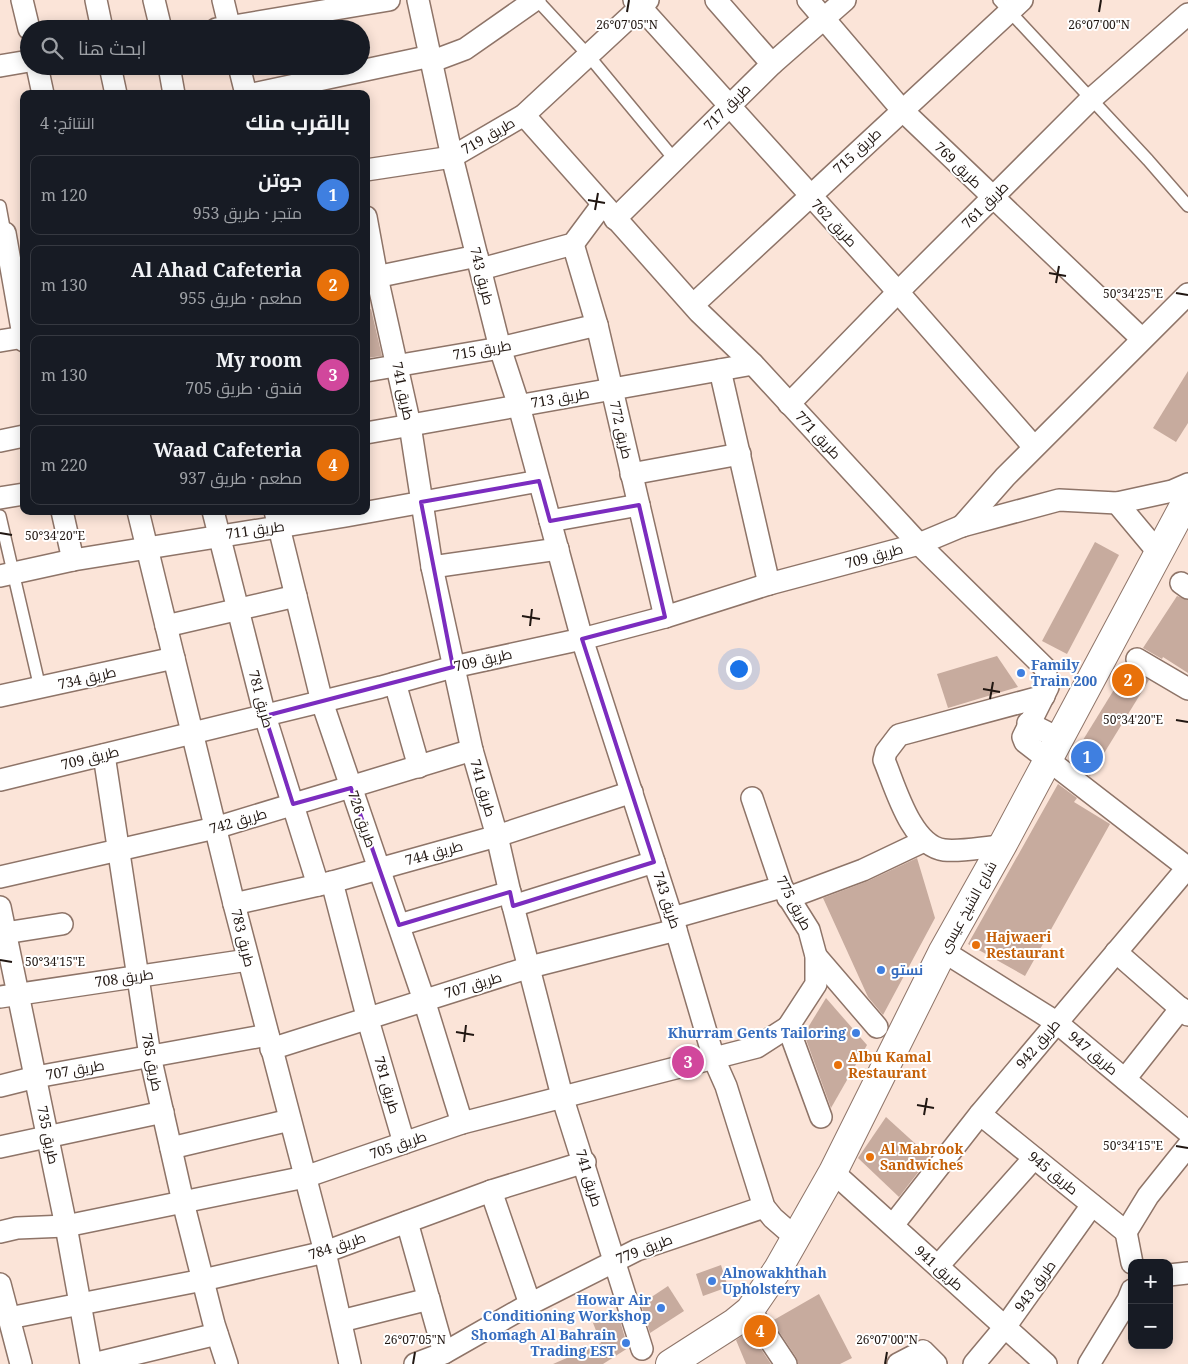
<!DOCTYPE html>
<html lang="ar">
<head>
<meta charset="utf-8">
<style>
  :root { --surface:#171b24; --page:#242831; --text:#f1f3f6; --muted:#9ea1a6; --line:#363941; --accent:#ea580c }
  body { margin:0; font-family:"Noto Serif",Cairo,serif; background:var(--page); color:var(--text); direction:rtl }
  .controls { position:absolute; right:15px; bottom:15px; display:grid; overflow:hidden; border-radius:10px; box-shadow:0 2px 12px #0003 }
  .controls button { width:45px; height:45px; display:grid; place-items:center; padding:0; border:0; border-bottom:1px solid var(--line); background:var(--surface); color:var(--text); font:25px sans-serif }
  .you { position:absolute; left:738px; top:668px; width:18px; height:18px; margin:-12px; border:4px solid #fff; border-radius:50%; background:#1a73e8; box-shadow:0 0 0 8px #1a73e833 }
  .badge { display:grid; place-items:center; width:32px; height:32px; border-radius:50%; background:var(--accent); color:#fff; font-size:16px; font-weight:700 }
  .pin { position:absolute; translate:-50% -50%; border:2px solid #fff; box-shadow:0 1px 5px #0006 }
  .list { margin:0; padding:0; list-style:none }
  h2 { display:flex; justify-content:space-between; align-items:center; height:65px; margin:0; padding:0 20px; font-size:21px }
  h2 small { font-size:16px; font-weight:400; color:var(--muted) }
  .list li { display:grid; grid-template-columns:32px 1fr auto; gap:15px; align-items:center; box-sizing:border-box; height:80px; margin:0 10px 10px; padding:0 10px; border:1px solid var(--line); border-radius:10px }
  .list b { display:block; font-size:19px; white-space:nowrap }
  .list p { margin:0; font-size:16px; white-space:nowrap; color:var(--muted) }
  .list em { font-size:16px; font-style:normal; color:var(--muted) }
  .icon { flex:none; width:28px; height:28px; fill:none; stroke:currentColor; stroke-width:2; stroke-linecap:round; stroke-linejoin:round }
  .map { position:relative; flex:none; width:1188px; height:1364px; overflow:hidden; direction:ltr }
  .search { position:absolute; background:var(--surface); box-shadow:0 2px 12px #0003; left:20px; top:20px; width:350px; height:55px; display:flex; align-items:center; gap:12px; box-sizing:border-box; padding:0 18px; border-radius:28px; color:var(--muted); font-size:19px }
  .panel { position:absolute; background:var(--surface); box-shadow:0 2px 12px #0003; left:20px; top:90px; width:350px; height:425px; border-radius:10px; direction:rtl }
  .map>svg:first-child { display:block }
  .building { fill:#c7ab9e }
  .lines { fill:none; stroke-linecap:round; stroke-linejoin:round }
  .service-casing { stroke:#8e7468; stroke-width:14 }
  .minor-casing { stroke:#8e7468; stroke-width:24 }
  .tertiary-casing { stroke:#8e7468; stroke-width:30 }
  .service { stroke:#fff; stroke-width:11 }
  .minor { stroke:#fff; stroke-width:21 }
  .tertiary { stroke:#fff; stroke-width:28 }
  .marked { fill:none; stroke:#7b2cbf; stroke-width:4; stroke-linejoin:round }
  .ticks { fill:none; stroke:#211712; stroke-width:2 }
  .shop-dot { fill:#3f7fe0; stroke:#fff; stroke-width:2 }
  .food-dot { fill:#e8710a; stroke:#fff; stroke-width:2 }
  .labels { text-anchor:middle; stroke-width:4; stroke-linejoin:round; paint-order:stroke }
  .street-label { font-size:14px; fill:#211712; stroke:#fff }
  .shop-label { font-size:14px; font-weight:bold; fill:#366cbe; stroke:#fff; text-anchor:start }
  .food-label { font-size:14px; font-weight:bold; fill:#c56008; stroke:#fff; text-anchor:start }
  .ticks-label { font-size:12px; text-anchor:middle; fill:#211712; stroke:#fff; stroke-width:4; stroke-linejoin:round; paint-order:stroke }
</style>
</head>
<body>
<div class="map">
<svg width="1188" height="1364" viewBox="0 0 1188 1364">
  <rect width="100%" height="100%" fill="#fbe4d8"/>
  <!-- building -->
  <g class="building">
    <polygon points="371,309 382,356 366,358 366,310"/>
    <polygon points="1188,371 1188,423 1176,442 1153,428"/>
    <polygon points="1095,542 1119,555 1067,654 1042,641"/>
    <polygon points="1177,596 1188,600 1188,673 1163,657 1162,659 1143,648"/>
    <polygon points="997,656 1018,687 948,708 937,674"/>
    <polygon points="1128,667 1149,680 1090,776 1070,761"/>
    <polygon points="1058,784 1077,798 1074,802 1110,824 1025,976 968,944"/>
    <polygon points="917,858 935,918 883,1015 868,997 823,898 868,881"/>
    <polygon points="826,998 867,1045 831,1108 804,1034"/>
    <polygon points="886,1117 930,1157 899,1197 858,1158"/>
    <polygon points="721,1265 728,1287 703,1296 696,1274"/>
    <polygon points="668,1286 684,1311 650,1333 641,1304"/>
    <polygon points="819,1294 852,1358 840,1364 798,1364 796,1357 772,1321"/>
    <polygon points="618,1314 628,1348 603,1364 553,1364 601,1343 593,1323"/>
    <polygon points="749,1331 771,1364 746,1364 736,1340"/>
  </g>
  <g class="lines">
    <defs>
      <g id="service">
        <polyline points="537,0 588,55 675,160"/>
        <polyline points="999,0 1148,160 1188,206"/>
        <polyline points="0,206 5,233"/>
        <polyline points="0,516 40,688"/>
      </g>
      <g id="minor">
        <polyline points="22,0 29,29"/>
        <polyline points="96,0 102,29"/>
        <polyline points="154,0 161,29"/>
        <polyline points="223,0 230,29"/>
        <polyline points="418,0 452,157 500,348 519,406 582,639 676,930 714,1059 726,1086 764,1207 773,1218 796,1238"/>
        <polyline points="634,0 898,292 1034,447"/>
        <polyline points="716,0 772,64"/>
        <polyline points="808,0 902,110 1142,339"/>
        <polyline points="216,29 389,0"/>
        <polyline points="433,61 465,49 535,0"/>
        <polyline points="0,66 29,61"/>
        <polyline points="37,66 43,94"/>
        <polyline points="110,66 116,94"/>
        <polyline points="169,66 174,94"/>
        <polyline points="239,66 246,94"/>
        <polyline points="253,94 431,56"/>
        <polyline points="524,115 699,312 753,364 919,544 1045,668 1048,687 1023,737 1025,742 1188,868"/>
        <polyline points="366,170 452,157 524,115 648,0"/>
        <polyline points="366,217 377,277 410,425 432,567 472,750 497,836 513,906 562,1096 642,1349"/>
        <polyline points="615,219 772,64 845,0"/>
        <polyline points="5,233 24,341"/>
        <polyline points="573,244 597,325 665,617"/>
        <polyline points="481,269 573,244 602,205"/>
        <polyline points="366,279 477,256"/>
        <polyline points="694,304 1022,0"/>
        <polyline points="0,341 24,337"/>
        <polyline points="720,370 769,584"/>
        <polyline points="366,371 500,348 597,325"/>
        <polyline points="789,404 898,292 1090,100 1188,14"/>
        <polyline points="366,433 753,364"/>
        <polyline points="0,441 24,436"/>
        <polyline points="631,474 740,454"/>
        <polyline points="0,498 24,494"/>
        <polyline points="1117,503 1158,552"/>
        <polyline points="62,511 73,560"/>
        <polyline points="138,511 234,904 325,1252 350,1364"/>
        <polyline points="213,511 265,716 318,885"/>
        <polyline points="275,511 322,702 424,1000 462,1123"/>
        <polyline points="550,521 639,505"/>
        <polyline points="962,526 1005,477 1188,294"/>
        <polyline points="432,567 558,549"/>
        <polyline points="0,576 73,560 346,516 539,481"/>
        <polyline points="1181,583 1188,588"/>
        <polyline points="166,626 296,596"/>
        <polyline points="1137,659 1188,689"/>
        <polyline points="395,683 419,767"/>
        <polyline points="0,696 174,658"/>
        <polyline points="1028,723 1058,738"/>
        <polyline points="104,755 150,1056 183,1202 214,1324 227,1364"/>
        <polyline points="0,780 381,687 453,667 582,639 665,617 769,584 919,544 962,526 1059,500 1117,503 1172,491 1188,484"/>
        <polyline points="752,798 782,887 809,930 816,956 816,984 788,1027 821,1117"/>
        <path d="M1002 846C983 847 962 852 944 850 911 846 895 786 884 760L886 752 899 735 1044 696"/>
        <polyline points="0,877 215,828 472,750"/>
        <polyline points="332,882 368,1020 404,1143"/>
        <polyline points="788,898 863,870 924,841"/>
        <polyline points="234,904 332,882 497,836 632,792"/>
        <polyline points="513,906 654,862"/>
        <polyline points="0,907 66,1226 91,1364"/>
        <polyline points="672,918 782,887"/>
        <polyline points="399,925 510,892"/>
        <polyline points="5,933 62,924"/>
        <polyline points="943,951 1056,1022 1188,1132"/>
        <polyline points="1116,952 1188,1015"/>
        <polyline points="816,956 877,1027"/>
        <polyline points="0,997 248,960"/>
        <polyline points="271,1049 530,967 676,930"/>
        <polyline points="1125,1079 1181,1008"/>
        <polyline points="0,1086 36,1077 268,1035"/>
        <polyline points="980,1114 1126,1232"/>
        <polyline points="0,1147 163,1112"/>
        <polyline points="171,1148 290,1120"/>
        <polyline points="833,1172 1046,1364"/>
        <polyline points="491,1191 530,1304"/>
        <polyline points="407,1222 444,1353"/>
        <polyline points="893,1225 980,1114 1188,867"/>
        <polyline points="0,1232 17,1228 66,1226 305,1177 462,1123 757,1047 788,1027"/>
        <polyline points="1126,1232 1148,1196 1188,1146"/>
        <polyline points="1126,1232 1132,1263"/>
        <polyline points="938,1266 1034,1158"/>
        <polyline points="1169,1275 1188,1273"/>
        <polyline points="0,1284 21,1364"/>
        <polyline points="750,1310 786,1364"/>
        <polyline points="9,1318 203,1280 325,1252 491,1191 585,1162"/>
        <polyline points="341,1321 429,1299"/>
        <polyline points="93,1364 217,1334"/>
        <polyline points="415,1364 444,1353 530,1304 637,1250 764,1207"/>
        <polyline points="898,1364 923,1351 936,1364"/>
        <polyline points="974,1364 1005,1327 1092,1205"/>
        <polyline points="1089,1364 1128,1300 1132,1290"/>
      </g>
      <polyline id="tertiary" points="670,1364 734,1323 750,1310 778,1269 833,1172 943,951 1002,846 1188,498"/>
    </defs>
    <!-- service casing -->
    <use href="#service" class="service-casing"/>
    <!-- minor casing -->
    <use href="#minor" class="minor-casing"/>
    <!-- tertiary casing -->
    <use href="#tertiary" class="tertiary-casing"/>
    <!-- service -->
    <use href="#service" class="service"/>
    <!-- minor -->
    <use href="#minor" class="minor"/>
    <!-- tertiary -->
    <use href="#tertiary" class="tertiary"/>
  </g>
  <!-- marked area -->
  <path class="marked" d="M539 481 550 521 639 505 665 617 582 639 654 862 513 906 510 892 399 925 351 788 293 804 265 716 453 667 421 502Z"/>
  <!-- ticks -->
  <path class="ticks" d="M627 12 629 0M1099 12 1101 0M588 200 605 203M595 210 598 193M1049 273 1066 276M1056 283 1059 266M1176 293 1188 295M0 533 12 535M522 616 540 619M530 626 532 609M983 689 1000 692M990 699 993 682M1176 720 1188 722M0 960 12 962M456 1032 474 1035M464 1042 466 1025M917 1105 934 1108M924 1115 927 1098M1176 1146 1188 1148M413 1364 415 1352M885 1364 887 1352"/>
  <!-- markers -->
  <g class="shop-dot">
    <circle cx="1021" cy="673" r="5"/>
    <circle cx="881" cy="970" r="5"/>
    <circle cx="856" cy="1033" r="5"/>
    <circle cx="712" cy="1281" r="5"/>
    <circle cx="661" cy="1308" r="5"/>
    <circle cx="626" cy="1343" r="5"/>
  </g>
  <g class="food-dot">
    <circle cx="976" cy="945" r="5"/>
    <circle cx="838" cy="1065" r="5"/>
    <circle cx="870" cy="1157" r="5"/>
  </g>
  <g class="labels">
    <!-- street labels -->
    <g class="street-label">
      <text transform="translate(727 107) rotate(-45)" y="5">طريق 717</text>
      <text transform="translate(488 136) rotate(-30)" y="5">طريق 719</text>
      <text transform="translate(857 151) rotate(-43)" y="5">طريق 715</text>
      <text transform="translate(958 165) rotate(44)" y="5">طريق 769</text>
      <text transform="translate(985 205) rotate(-45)" y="5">طريق 761</text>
      <text transform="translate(834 223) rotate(47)" y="5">طريق 762</text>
      <text transform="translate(482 276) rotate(76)" y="5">طريق 743</text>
      <text transform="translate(482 350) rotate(-10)" y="5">طريق 715</text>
      <text transform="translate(403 391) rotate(78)" y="5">طريق 741</text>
      <text transform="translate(560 398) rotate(-10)" y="5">طريق 713</text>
      <text transform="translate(621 430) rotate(77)" y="5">طريق 772</text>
      <text transform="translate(818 435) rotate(47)" y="5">طريق 771</text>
      <text transform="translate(255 530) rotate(-8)" y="5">طريق 711</text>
      <text transform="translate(874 556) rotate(-15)" y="5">طريق 709</text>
      <text transform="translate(483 660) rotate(-13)" y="5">طريق 709</text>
      <text transform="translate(87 678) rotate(-13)" y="5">طريق 734</text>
      <text transform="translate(261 699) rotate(75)" y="5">طريق 781</text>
      <text transform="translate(90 758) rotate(-14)" y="5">طريق 709</text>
      <text transform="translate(483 788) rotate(74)" y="5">طريق 741</text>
      <text transform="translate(362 819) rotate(71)" y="5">طريق 726</text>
      <text transform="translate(238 821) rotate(-16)" y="5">طريق 742</text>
      <text transform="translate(434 853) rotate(-15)" y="5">طريق 744</text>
      <text transform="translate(667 900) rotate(72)" y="5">طريق 743</text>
      <text transform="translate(794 903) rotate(62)" y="5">طريق 775</text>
      <text transform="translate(968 907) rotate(-61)" y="5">شارع الشيخ عيسى</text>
      <text transform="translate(243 938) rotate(76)" y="5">طريق 783</text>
      <text transform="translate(124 978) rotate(-8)" y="5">طريق 708</text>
      <text transform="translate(473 985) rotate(-17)" y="5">طريق 707</text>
      <text transform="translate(1038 1044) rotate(-50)" y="5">طريق 942</text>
      <text transform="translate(1093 1053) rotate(40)" y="5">طريق 947</text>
      <text transform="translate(152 1062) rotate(79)" y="5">طريق 785</text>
      <text transform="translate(75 1070) rotate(-10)" y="5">طريق 707</text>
      <text transform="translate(387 1085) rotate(74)" y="5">طريق 781</text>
      <text transform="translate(48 1135) rotate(78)" y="5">طريق 735</text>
      <text transform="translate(398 1145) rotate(-19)" y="5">طريق 705</text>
      <text transform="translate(1053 1173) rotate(39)" y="5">طريق 945</text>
      <text transform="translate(589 1178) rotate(73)" y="5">طريق 741</text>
      <text transform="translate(337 1246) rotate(-18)" y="5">طريق 784</text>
      <text transform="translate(644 1249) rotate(-21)" y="5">طريق 779</text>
      <text transform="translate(939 1268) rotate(42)" y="5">طريق 941</text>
      <text transform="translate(1035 1286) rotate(-54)" y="5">طريق 943</text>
    </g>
    <!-- shop labels -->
    <g class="shop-label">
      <text x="1031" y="670">Family<tspan x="1031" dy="16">Train 200</tspan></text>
      <text x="891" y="975">نستو</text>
      <text x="846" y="1038" text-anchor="end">Khurram Gents Tailoring</text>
      <text x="722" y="1278">Alnowakhthah<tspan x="722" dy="16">Upholstery</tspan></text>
      <text x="651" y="1305" text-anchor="end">Howar Air<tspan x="651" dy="16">Conditioning Workshop</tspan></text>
      <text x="616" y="1340" text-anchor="end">Shomagh Al Bahrain<tspan x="616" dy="16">Trading EST</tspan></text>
    </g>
    <!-- food labels -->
    <g class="food-label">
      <text x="986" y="942">Hajwaeri<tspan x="986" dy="16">Restaurant</tspan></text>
      <text x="848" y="1062">Albu Kamal<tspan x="848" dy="16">Restaurant</tspan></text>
      <text x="880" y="1154">Al Mabrook<tspan x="880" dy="16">Sandwiches</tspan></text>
    </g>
  </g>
  <g class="ticks-label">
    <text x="627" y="29">26°07'05"N</text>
    <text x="1099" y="29">26°07'00"N</text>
    <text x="1133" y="298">50°34'25"E</text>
    <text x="55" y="540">50°34'20"E</text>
    <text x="1133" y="724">50°34'20"E</text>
    <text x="55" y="966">50°34'15"E</text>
    <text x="1133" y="1150">50°34'15"E</text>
    <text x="415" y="1344">26°07'05"N</text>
    <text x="887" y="1344">26°07'00"N</text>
  </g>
</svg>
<div class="controls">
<button>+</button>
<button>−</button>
</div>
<div class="you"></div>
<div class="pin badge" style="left:1087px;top:757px;background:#3f7fe0">1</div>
<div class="pin badge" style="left:1128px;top:680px;background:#e8710a">2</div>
<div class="pin badge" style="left:688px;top:1062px;background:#d1479c">3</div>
<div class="pin badge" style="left:760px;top:1331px;background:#e8710a">4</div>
<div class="search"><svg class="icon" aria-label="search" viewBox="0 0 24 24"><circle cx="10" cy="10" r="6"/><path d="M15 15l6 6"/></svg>ابحث هنا</div>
<section class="panel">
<h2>بالقرب منك<small>النتائج: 4</small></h2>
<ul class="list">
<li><span class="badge" style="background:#3f7fe0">1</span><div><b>جوتن</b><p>متجر · طريق 953</p></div><em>120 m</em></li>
<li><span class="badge" style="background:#e8710a">2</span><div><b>Al Ahad Cafeteria</b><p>مطعم · طريق 955</p></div><em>130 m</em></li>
<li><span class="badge" style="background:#d1479c">3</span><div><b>My room</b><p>فندق · طريق 705</p></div><em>130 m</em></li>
<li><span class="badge" style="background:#e8710a">4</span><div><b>Waad Cafeteria</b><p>مطعم · طريق 937</p></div><em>220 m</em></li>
</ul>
</section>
</div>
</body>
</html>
